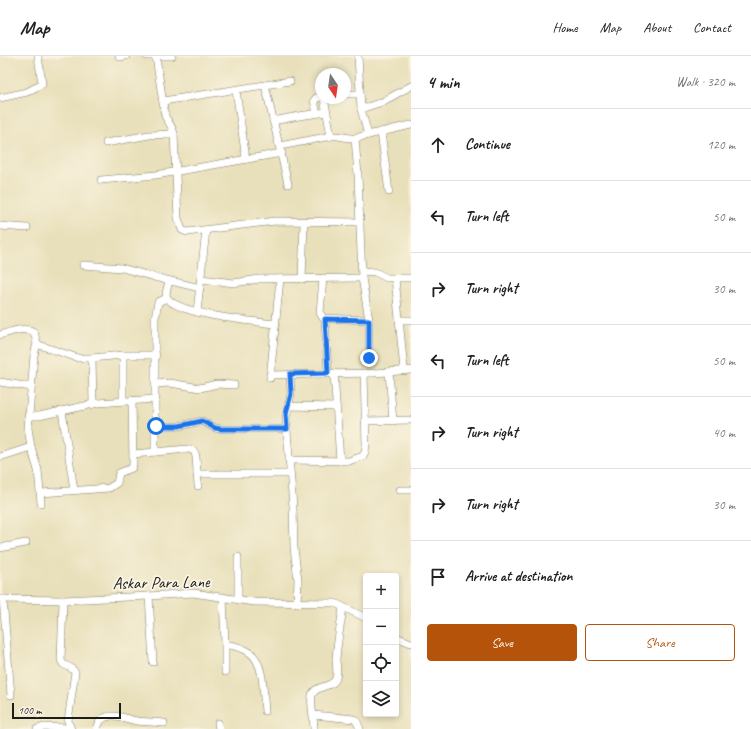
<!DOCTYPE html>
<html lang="en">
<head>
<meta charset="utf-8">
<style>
  :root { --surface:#fff; --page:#f2f2f2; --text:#202124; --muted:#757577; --line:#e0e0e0; --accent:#b45309 }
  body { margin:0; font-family:Caveat,sans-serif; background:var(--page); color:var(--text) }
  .controls { position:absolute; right:12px; bottom:12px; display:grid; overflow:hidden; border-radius:4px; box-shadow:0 2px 6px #0003 }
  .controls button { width:36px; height:36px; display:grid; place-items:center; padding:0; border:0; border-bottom:1px solid var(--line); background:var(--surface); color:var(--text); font:20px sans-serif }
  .compass { position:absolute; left:315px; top:12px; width:36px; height:36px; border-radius:50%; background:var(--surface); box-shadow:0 2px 6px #0003; rotate:167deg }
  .scale { position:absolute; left:12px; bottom:10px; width:109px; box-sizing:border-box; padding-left:4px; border:2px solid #1c1c1c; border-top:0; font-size:11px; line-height:14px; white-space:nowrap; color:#1c1c1c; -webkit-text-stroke:3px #fcf5e5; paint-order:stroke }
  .stop { position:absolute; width:12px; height:12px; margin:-9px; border:3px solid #1a73e8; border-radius:50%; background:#fff }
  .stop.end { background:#1a73e8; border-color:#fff; box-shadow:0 1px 4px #0008 }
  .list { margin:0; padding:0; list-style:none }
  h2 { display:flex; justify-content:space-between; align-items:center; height:52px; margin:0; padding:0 16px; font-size:17px }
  h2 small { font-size:13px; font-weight:400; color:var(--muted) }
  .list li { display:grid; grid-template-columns:26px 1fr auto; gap:12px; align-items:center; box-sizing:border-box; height:72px; padding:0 16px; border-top:1px solid var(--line) }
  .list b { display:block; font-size:15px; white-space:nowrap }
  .list em { font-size:13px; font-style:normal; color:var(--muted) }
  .actions { display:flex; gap:8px; padding:12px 16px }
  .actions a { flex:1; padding:9px 0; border:1px solid var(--accent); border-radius:4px; text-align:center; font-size:14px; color:var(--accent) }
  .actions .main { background:var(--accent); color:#fff }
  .icon { flex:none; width:22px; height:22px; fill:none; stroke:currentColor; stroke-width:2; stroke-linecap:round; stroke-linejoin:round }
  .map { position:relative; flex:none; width:411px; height:673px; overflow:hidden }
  header { display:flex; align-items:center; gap:24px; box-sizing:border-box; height:56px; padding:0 20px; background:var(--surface); border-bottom:1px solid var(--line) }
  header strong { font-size:19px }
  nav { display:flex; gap:22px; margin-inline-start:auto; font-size:14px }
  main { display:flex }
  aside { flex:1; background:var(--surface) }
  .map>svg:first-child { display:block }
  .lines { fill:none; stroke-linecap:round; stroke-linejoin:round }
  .minor-casing { stroke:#827e6b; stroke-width:8 }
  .minor { stroke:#fff; stroke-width:7 }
  .route { stroke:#1a73e8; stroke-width:5 }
  .labels { text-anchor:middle; stroke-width:3.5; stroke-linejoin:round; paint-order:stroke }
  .street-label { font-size:17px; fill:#1c1c1c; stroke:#fcf5e5 }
</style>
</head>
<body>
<header>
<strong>Map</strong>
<nav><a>Home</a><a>Map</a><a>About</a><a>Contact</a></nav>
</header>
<main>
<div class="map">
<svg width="411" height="673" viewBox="0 0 411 673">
  <rect width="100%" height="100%" fill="#fcf5e5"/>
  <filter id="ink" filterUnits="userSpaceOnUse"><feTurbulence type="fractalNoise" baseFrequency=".025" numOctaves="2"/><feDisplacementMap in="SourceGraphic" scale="8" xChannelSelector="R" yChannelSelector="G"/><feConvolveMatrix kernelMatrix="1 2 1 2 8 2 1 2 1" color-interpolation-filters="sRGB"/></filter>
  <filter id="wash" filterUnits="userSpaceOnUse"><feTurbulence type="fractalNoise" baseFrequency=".012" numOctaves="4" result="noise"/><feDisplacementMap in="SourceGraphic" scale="16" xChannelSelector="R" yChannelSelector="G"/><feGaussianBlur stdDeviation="0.9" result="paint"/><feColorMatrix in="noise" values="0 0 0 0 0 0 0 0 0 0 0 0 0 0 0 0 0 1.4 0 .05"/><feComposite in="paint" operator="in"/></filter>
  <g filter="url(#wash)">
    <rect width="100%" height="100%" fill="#e8e0ba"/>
  </g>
  <g filter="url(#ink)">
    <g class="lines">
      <defs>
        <g id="minor">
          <polyline points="119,0 120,1 126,0"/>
          <polyline points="147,0 172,0"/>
          <polyline points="358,0 361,53 368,79"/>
          <path d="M156 1 165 60C168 66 173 71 174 78L178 162 182 174 187 176 275 165 360 166"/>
          <polyline points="265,29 288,128"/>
          <polyline points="236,34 246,103"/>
          <polyline points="345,38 360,38"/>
          <polyline points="0,42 27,36 42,28 38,0"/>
          <polyline points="324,42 331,80"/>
          <polyline points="163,45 290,25"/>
          <polyline points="361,53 382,46 411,30"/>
          <polyline points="317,57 314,45 316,42 321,41"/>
          <polyline points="273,65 299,60 327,56"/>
          <polyline points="381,76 389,136"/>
          <polyline points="355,82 358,119 362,222 369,264 369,302"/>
          <polyline points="106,87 149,79 174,78"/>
          <path d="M280 90 331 80C340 79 347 83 355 82L411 69"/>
          <polyline points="101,124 156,119 282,97"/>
          <polyline points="0,170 27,172"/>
          <polyline points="83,209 122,212 154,221 200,232"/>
          <polyline points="362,215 375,216 387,222 411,222"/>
          <polyline points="323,222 320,257 323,262 369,264"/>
          <polyline points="395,222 404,314"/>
          <polyline points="201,223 234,227 259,223 362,222"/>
          <polyline points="302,223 304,166"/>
          <path d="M169 225 166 237 167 242C180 259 252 265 275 268"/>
          <polyline points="197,256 206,174"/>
          <polyline points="325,263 328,317"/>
          <polyline points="399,264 411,264"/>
          <path d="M0 279C10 276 25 270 34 276L37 287 39 289 78 302H92L123 299H156"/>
          <polyline points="37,287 34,299 28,372 31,391 38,414 41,447"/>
          <polyline points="123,299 123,344"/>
          <polyline points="92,302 93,348"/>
          <polyline points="389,316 393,365"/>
          <polyline points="334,317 340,405"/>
          <polyline points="290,318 291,338 286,362 293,451 294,492 298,524 297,547"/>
          <polyline points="270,319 375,317 411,314"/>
          <polyline points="270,322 280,223"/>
          <polyline points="0,326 31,331"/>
          <polyline points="156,328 170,327 200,332 217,328 234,329"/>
          <polyline points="288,350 336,351"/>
          <polyline points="62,355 74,434"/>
          <polyline points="28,360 39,360 98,347 156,343"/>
          <polyline points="365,365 411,364"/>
          <polyline points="155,370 179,370 202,365 215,372 221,373 287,373"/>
          <polyline points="155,396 155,262 158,246 167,242"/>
          <path d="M134 398 187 393C193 393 195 395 196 401L198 430"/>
          <polyline points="0,401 31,391"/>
          <polyline points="289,404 349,405 363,400 365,396 366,389 364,317"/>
          <polyline points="197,418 290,418"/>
          <polyline points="400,434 411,434"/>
          <polyline points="41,437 109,432 117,427 119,417 132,412 133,408 132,344"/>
          <polyline points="0,492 26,487"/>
          <polyline points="238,501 238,543"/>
          <polyline points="149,540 153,606"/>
          <polyline points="223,541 225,588 225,616"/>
          <polyline points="0,543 63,544 149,540 193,537 254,546 335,547 366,562"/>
          <polyline points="3,543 11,639"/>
          <polyline points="63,544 61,604 63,608 71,612 75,616 68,665 71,673"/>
          <polyline points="396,581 411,587"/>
          <path d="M225 588C233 590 242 591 249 596 265 606 263 639 265 655"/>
          <polyline points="314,659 354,663 357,666 360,673"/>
          <polyline points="218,667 219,673"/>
          <polyline points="37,673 44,671 70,672"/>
          <path d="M97 673 100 665C110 655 126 663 137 665 146 666 155 666 164 667"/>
          <path d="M314 673C314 663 310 646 312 639 316 628 334 632 336 622 338 616 336 609 336 603 337 586 341 568 343 551"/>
        </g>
      </defs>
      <!-- minor casing -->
      <use href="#minor" class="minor-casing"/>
      <!-- minor -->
      <use href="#minor" class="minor"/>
    </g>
  </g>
  <g class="lines" filter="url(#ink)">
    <!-- route -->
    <polyline class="route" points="156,370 179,370 202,365 215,372 221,373 287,373 286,357 291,338 290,318 328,317 325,263 369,264 369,302"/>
  </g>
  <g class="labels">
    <!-- street labels -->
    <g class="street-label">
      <text transform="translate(161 526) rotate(-1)" y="6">Askar Para Lane</text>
    </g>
  </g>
</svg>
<div class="controls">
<button>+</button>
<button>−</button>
<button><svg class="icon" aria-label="locate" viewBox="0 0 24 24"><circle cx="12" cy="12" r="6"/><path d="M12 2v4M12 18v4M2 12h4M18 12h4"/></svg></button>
<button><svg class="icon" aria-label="layers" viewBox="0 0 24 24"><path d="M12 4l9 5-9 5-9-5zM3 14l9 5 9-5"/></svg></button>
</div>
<svg class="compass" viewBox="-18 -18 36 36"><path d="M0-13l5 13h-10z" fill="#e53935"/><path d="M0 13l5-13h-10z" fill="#757577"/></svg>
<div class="scale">100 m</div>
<div class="stop" style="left:156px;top:370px"></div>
<div class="stop end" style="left:369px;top:302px"></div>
</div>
<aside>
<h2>4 min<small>Walk · 320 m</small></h2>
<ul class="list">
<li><svg class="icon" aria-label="ahead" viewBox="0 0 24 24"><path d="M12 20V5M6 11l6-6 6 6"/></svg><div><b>Continue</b></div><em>120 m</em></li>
<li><svg class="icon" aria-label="left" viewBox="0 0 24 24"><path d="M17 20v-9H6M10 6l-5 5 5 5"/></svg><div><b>Turn left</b></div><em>50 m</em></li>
<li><svg class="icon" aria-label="right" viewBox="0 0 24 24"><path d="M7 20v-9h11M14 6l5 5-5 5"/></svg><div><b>Turn right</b></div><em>30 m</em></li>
<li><svg class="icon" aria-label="left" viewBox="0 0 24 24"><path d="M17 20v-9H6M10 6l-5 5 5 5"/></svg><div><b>Turn left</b></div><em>50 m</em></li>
<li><svg class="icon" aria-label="right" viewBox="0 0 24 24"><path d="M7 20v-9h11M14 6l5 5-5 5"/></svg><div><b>Turn right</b></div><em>40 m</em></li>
<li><svg class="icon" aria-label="right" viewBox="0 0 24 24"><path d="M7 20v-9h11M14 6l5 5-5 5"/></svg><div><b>Turn right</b></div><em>30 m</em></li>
<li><svg class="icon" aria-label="arrive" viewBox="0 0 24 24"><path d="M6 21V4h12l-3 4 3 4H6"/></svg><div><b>Arrive at destination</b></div></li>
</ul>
<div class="actions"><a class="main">Save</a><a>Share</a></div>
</aside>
</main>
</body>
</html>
